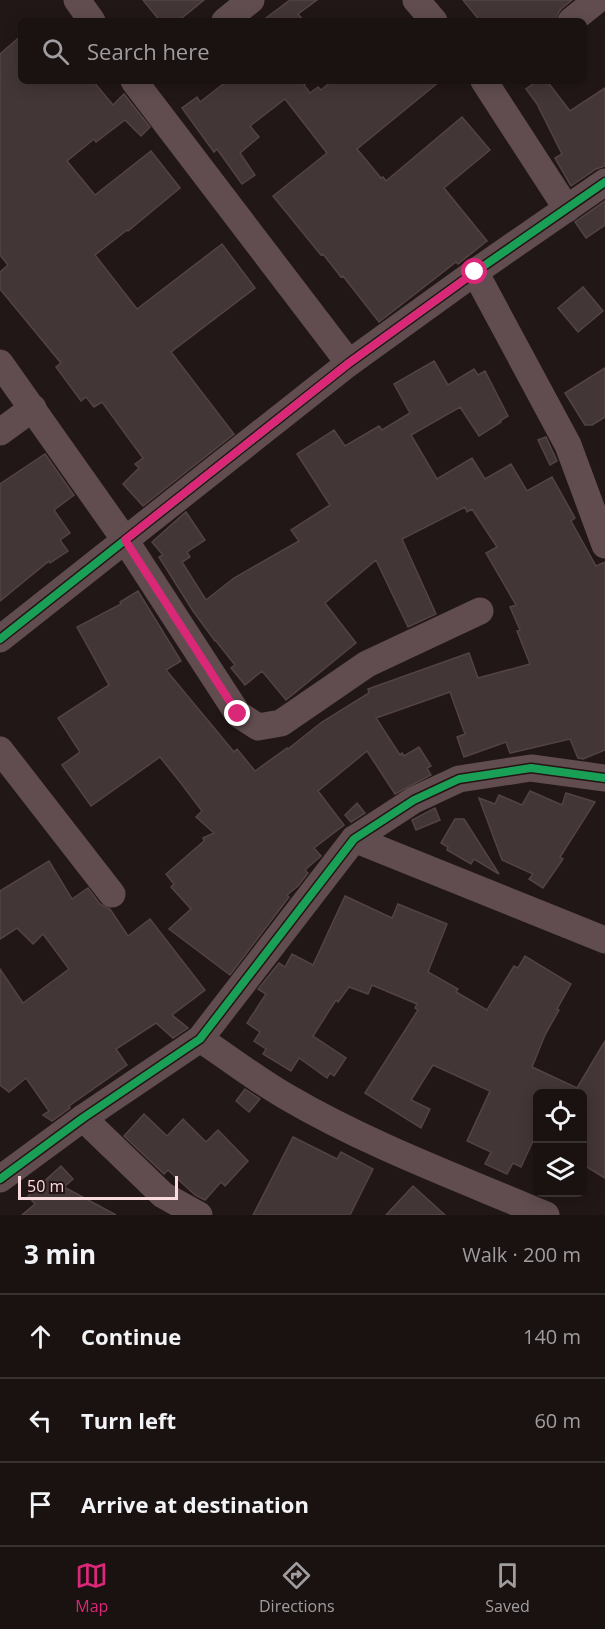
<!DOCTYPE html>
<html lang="en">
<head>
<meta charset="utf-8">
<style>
  :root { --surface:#1a1111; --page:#271f1f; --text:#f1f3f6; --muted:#9f9d9f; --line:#383131; --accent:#db2777 }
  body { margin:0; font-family:"Open Sans",sans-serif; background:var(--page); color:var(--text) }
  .controls { position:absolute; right:18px; bottom:18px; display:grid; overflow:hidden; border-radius:9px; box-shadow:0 3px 15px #0003 }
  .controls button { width:54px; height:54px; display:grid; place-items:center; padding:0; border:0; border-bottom:2px solid var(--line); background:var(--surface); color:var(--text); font:30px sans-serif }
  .scale { position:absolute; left:18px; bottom:15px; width:160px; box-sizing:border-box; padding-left:6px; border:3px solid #fbdcde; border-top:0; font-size:16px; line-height:21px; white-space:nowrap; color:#fbdcde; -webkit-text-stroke:4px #261313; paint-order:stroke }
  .stop { position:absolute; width:18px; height:18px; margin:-14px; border:4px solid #db2777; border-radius:50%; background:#fff }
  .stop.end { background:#db2777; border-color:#fff; box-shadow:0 2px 6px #0008 }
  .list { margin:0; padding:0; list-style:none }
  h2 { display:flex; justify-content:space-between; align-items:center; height:78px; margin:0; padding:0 24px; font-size:26px }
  h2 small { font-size:20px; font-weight:400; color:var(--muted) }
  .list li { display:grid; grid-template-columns:39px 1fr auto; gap:18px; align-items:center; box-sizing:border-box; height:84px; padding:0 24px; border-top:2px solid var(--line) }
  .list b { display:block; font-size:22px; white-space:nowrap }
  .list em { font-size:20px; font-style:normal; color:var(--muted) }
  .icon { flex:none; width:33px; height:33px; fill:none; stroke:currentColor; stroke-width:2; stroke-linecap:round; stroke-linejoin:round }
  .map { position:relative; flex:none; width:605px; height:1215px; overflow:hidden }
  .search { position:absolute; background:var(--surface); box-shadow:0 3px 15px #0003; left:18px; right:18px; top:18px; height:66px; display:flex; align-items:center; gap:15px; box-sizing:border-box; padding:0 21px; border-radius:9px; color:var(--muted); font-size:22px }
  .sheet { height:330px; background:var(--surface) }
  nav { display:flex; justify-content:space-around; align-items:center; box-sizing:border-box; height:84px; border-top:2px solid var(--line); background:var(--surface); font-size:16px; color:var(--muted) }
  nav a { display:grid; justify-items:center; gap:3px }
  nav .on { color:var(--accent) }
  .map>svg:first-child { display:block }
  .building { fill:#433636; stroke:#544343; stroke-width:1.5 }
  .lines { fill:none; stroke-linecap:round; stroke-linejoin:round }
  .minor { stroke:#614d50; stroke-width:27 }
  .cycleway-casing { stroke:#261313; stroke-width:11 }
  .cycleway { stroke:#1a9f57; stroke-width:8 }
  .route { stroke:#db2777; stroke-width:8 }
</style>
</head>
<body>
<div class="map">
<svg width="605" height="1215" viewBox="0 0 605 1215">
  <rect width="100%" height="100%" fill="#221717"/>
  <!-- building -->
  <g class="building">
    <polygon points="143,0 204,0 178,21 160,21"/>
    <polygon points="290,0 317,0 298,14 304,21 262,21"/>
    <polygon points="463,0 572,0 561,9 557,15 556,21 480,21"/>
    <polygon points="21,36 21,81 93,81 113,105 124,94 150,127 141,136 125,120 96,142 94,139 67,161 95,195 151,151 180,188 128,231 127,230 95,255 137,309 222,244 255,288 171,352 234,434 143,506 123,484 139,468 135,464 143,458 102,402 94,407 86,397 81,401 56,367 61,363 0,289 0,272 8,265 0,255 0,54"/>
    <polygon points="227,81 309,81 304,85 310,93 318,87 321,90 332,81 440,81 357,149 381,178 383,177 386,181 462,117 490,150 444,188 487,241 458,264 456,262 379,322 343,276 341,277 323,254 321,255 273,196 327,153 285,99 250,126 259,137 240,153 255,175 242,184 217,149 214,152 182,108 197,97 200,102"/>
    <polygon points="537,81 547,81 570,111 605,88 605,166 596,169 571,186 555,158 562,154 537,104 526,89"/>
    <polygon points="605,201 605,225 586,238 575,222"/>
    <polygon points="583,287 603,311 578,332 558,308"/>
    <polygon points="434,361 448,385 474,369 478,375 485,371 508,416 500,421 501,422 479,436 460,407 411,435 437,479 472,458 485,479 511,464 527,491 552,477 575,518 571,521 596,566 605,562 605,750 583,759 578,758 570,739 510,753 506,742 464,757 457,737 465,734 450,692 376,718 400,755 402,753 404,756 419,747 431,766 427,768 431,775 395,794 367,751 318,791 344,825 314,848 321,856 305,870 308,873 298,886 287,895 289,897 230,975 169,929 191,909 171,887 174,884 166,874 204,841 203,838 214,833 196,817 202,811 180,782 160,757 91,806 62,765 80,752 58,718 109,685 77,627 121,604 120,602 138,591 181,661 166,670 234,752 237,749 255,771 287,748 288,749 322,722 369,693 368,689 469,653 478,678 530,664 517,631 520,630 510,607 516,605 486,553 497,547 472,509 467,512 465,507 402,539 436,614 408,627 376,560 325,603 356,643 286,700 262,671 245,685 231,668 235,665 216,641 215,641 193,611 159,557 163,555 152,542 186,512 205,540 187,552 190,557 182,562 206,600 234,578 299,541 291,530 330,505 297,454 334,430 345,446 379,426 382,430 410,413 394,384"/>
    <polygon points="605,368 605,417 592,425 585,425 565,393"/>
    <polygon points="546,437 557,461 550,465 538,440"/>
    <polygon points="45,454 74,495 54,510 70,533 60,540 68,551 50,563 49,561 0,601 0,484"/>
    <polygon points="530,791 562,805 566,793 595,802 560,857 563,859 543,888 529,879 533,874 502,860 479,798 495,804 499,795 522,805"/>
    <polygon points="357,803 365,813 351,822 345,815"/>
    <polygon points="435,808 440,820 416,830 412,820"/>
    <polygon points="455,819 464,819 499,874 474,859 471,864 447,850 448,847 441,843"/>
    <polygon points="49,861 72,899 88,888 100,904 110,909 128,936 150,919 205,990 172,1015 188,1028 173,1038 156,1023 116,1049 127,1065 69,1106 70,1108 52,1121 43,1115 49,1111 26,1078 9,1092 0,1085 0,969 23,1003 69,969 43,934 33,944 17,928 0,939 0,891"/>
    <polygon points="345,896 392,918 398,904 447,924 428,972 458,989 456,992 487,1010 514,966 518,968 525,956 571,984 557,1009 559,1010 545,1035 532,1067 577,1088 605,1041 605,1178 582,1164 582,1094 537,1094 537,1132 521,1167 513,1163 507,1174 485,1164 491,1152 467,1141 490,1091 433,1065 411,1100 430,1109 421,1128 365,1093 418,1010 415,1008 417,1004 372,985 368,994 349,987 338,1002 336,1000 313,1036 346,1058 334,1076 330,1073 327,1078 299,1058 291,1071 263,1054 266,1049 254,1041 260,1032 247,1023 266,994 258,989 279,963 285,967 292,954 313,965"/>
    <polygon points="245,1089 260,1099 249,1112 236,1101"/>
    <polygon points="144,1114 167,1136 183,1119 206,1142 218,1130 248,1161 225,1186 221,1182 205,1200 195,1195 168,1170 164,1174 124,1136"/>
    <polygon points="293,1137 337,1159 341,1152 373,1169 350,1215 253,1215"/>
    <polygon points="61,1166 73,1179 64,1187 116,1215 22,1215 35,1204 28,1196"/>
    <polygon points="413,1186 445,1215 386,1215"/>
  </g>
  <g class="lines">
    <!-- minor -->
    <g class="minor">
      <polyline points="77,0 92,21"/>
      <polyline points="416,0 434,21"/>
      <polyline points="225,21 251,0"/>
      <polyline points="571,21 597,0"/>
      <polyline points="134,81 349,363"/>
      <polyline points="484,81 567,209"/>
      <polyline points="475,272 568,445 605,545"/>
      <polyline points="0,363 125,540 238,714 258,727 281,723 367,664 480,611"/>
      <polyline points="0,432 33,408"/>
      <polyline points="0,639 349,363 475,272 605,182"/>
      <polyline points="0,750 112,894"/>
      <polyline points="354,839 605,940"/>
      <path d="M200 1039C229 1058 257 1080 287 1097 369 1145 459 1178 546 1215"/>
      <polyline points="83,1118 163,1195 199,1215"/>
      <polyline points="0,1179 83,1118 200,1039 354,839 414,800 459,779 531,768 605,778"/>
    </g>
    <defs>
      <g id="cycleway">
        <polyline points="0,639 349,363 475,272 605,182"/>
        <polyline points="0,1179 83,1118 200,1039 354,839 414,800 459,779 531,768 605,778"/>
      </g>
    </defs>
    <!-- cycleway casing -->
    <use href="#cycleway" class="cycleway-casing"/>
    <!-- cycleway -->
    <use href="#cycleway" class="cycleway"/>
  </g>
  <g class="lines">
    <!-- route -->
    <polyline class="route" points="238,714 125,540 349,363 475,272"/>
  </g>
</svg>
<div class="controls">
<button><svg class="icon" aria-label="locate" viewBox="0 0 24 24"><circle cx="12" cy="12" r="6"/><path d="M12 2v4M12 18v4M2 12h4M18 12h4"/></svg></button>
<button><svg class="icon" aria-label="layers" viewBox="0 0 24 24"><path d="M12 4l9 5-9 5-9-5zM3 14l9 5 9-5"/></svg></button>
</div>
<div class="scale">50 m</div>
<div class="stop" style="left:475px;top:272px"></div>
<div class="stop end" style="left:238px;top:714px"></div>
<div class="search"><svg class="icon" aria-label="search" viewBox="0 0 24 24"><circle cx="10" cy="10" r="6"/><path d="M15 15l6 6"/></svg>Search here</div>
</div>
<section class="sheet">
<h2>3 min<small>Walk · 200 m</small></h2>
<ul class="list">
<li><svg class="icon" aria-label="ahead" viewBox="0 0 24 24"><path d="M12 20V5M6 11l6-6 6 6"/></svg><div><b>Continue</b></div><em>140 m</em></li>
<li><svg class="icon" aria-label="left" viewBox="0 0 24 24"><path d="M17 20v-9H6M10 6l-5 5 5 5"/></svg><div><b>Turn left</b></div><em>60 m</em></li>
<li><svg class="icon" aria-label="arrive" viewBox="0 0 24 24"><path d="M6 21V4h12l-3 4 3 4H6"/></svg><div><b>Arrive at destination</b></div></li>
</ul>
</section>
<nav>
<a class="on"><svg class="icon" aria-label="map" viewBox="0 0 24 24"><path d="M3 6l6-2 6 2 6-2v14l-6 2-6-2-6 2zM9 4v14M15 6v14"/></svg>Map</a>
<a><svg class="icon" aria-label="directions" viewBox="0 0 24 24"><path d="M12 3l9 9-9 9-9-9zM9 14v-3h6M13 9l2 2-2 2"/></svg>Directions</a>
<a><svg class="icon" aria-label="saved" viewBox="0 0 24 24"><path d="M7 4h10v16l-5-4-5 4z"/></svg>Saved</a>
</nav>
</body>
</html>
